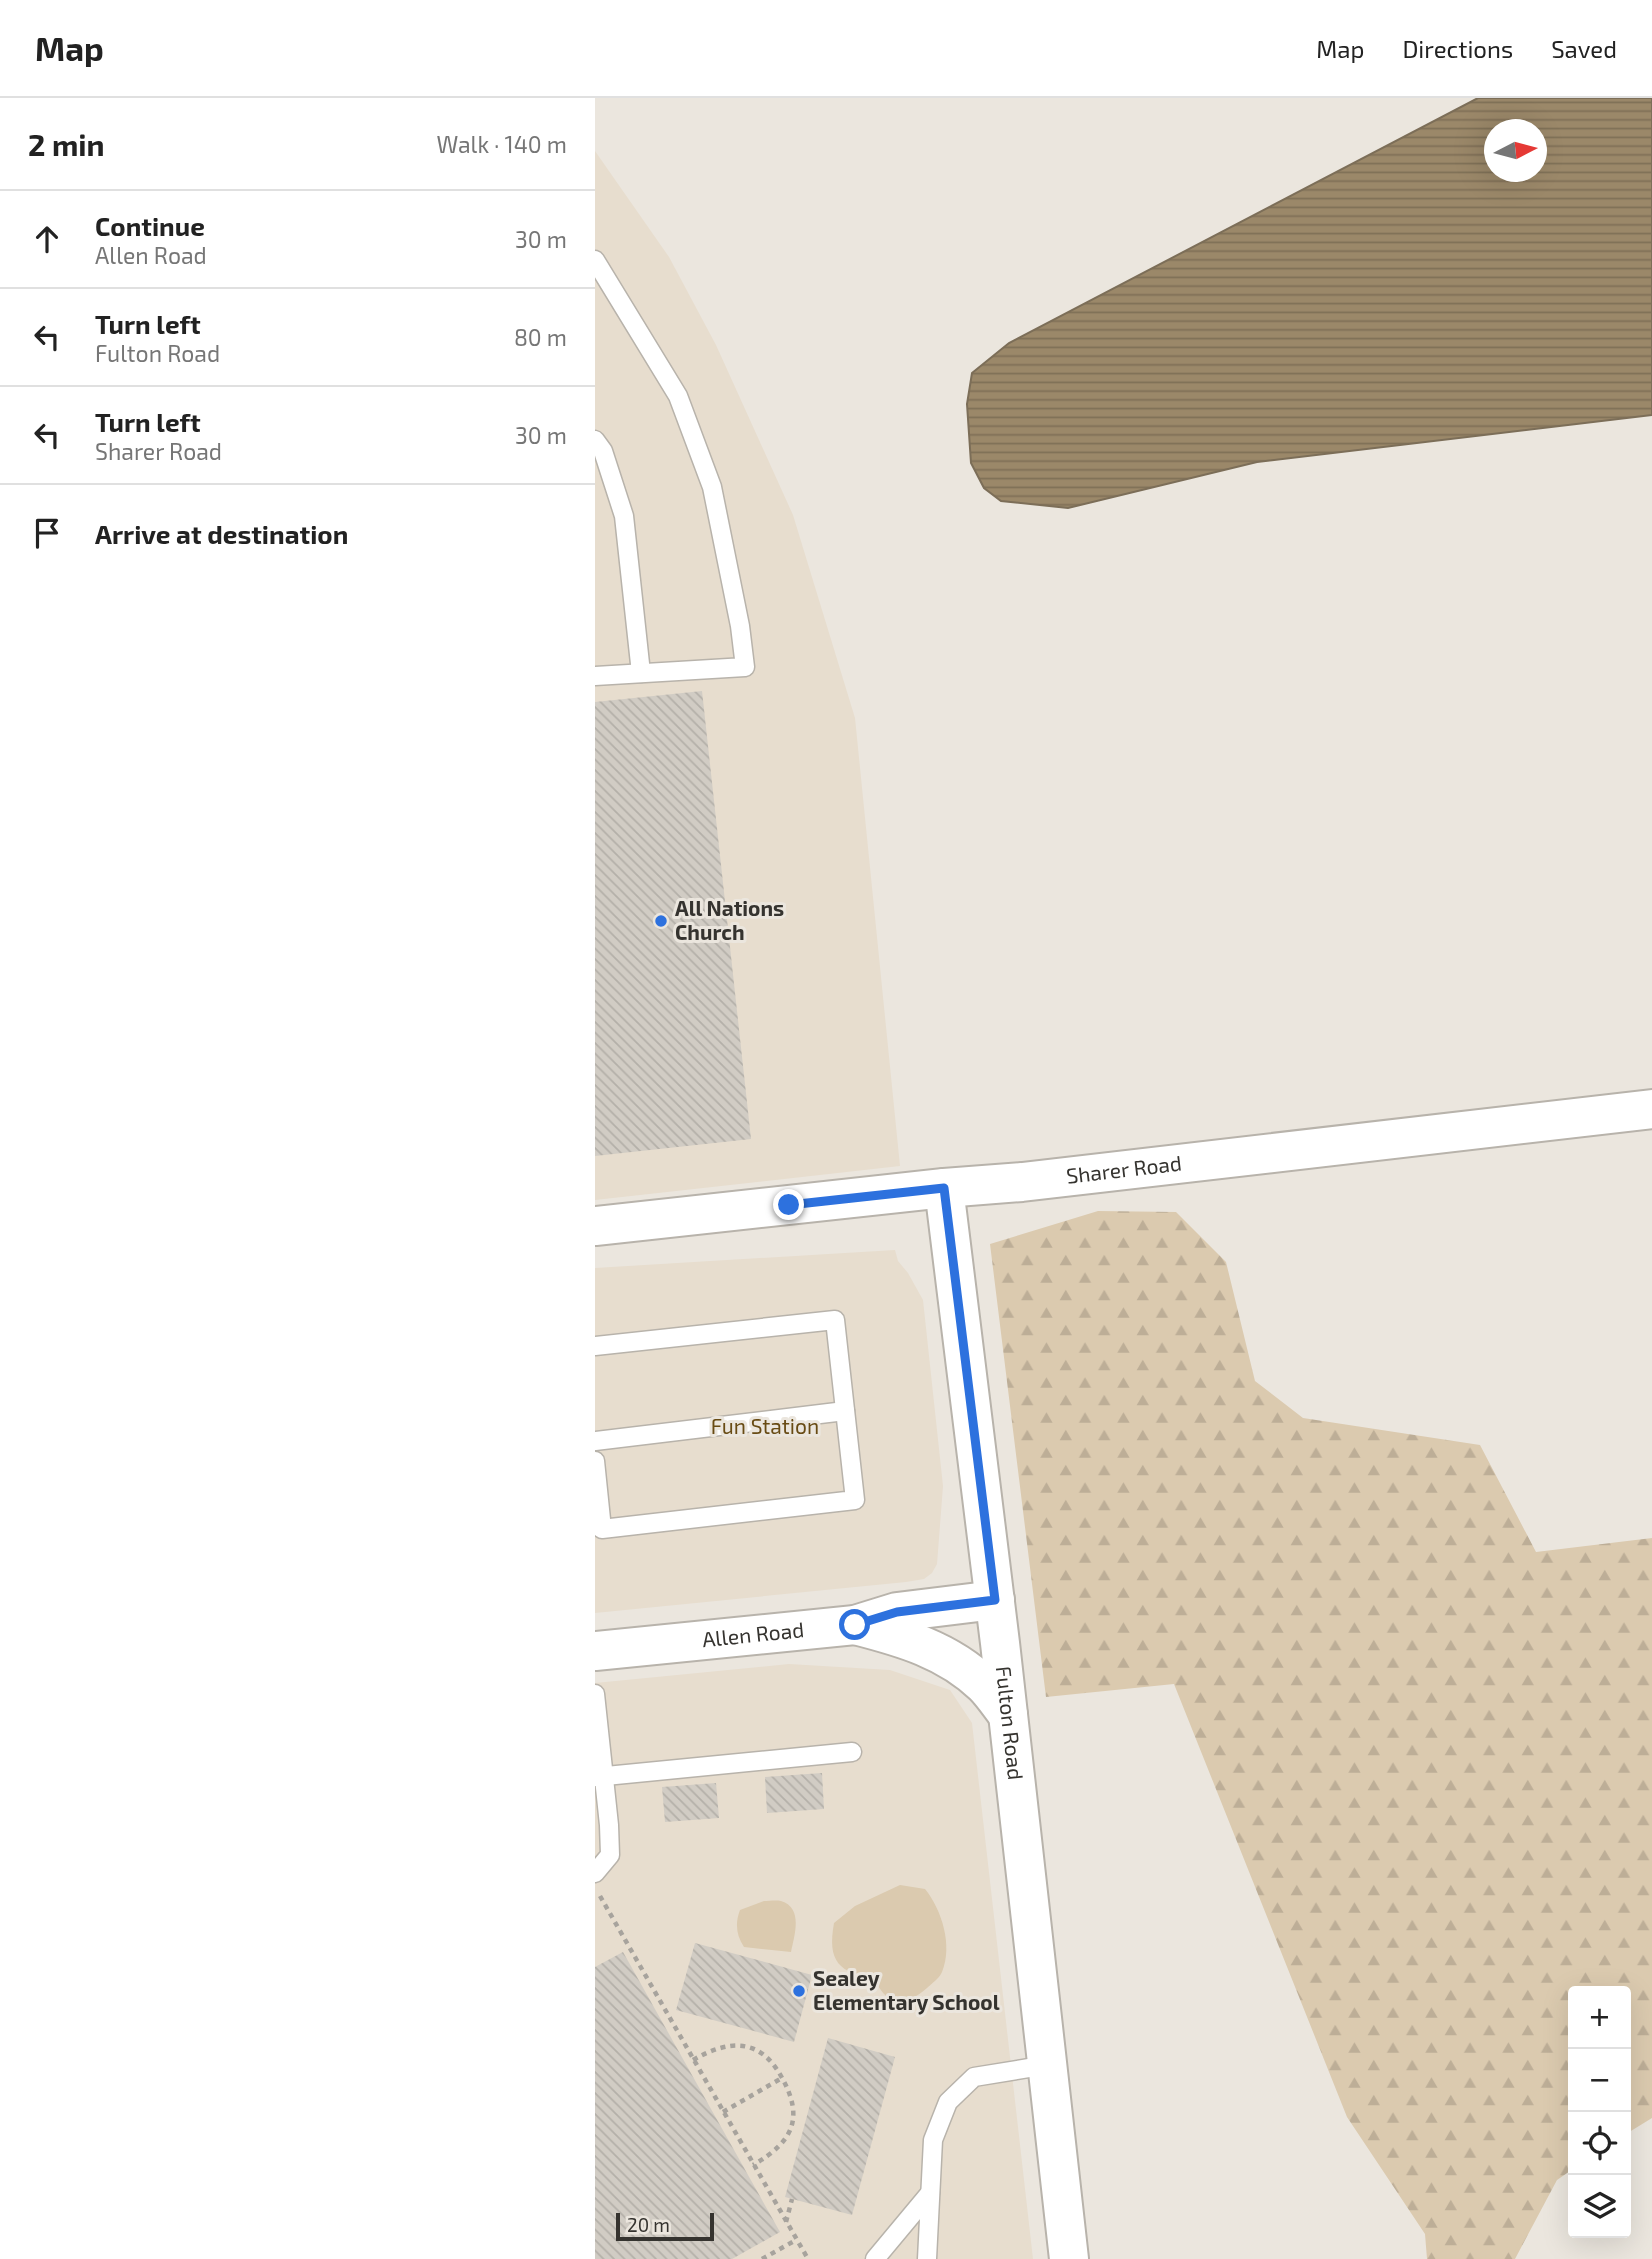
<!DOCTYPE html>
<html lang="en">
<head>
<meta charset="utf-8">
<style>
  :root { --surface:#fff; --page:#f6f6f6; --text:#222; --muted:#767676; --line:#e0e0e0 }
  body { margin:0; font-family:"Exo 2",sans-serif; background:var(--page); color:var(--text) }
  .controls { position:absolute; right:21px; bottom:21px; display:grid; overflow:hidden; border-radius:7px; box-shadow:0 7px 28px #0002 }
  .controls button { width:63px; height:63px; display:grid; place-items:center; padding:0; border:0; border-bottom:2px solid var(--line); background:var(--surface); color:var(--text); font:35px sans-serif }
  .compass { position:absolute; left:889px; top:21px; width:63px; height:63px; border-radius:50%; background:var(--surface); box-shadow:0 7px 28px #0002; rotate:84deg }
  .scale { position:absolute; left:21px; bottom:18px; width:98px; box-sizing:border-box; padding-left:7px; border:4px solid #35332f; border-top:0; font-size:19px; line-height:24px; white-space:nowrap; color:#35332f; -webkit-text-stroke:5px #ebe6de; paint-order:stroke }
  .stop { position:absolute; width:21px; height:21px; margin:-16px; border:5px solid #2d71de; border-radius:50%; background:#fff }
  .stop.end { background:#2d71de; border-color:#fff; box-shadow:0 2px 7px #0008 }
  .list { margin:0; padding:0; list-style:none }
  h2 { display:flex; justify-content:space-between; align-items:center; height:91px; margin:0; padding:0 28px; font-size:30px }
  h2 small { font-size:23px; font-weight:400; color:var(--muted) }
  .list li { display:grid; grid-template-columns:46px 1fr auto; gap:21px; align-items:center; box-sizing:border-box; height:98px; padding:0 28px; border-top:2px solid var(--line) }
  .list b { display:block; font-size:26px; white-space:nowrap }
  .list p { margin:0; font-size:23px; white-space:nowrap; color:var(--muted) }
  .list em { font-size:23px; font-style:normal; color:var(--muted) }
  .icon { flex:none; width:38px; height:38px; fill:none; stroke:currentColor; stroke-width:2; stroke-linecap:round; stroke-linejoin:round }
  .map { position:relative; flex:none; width:1057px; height:2161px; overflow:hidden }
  header { display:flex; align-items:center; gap:42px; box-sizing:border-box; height:98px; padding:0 35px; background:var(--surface); border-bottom:2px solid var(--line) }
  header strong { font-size:33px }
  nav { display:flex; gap:38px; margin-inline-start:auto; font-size:24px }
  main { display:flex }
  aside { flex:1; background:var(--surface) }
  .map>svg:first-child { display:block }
  .built { fill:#e7ddce }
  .forest { fill:url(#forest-firs) }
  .green { fill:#dbcaaf }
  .water { fill:url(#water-rules); stroke:#7c6e58; stroke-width:2; fill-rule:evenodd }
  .building { fill:url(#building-back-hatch) }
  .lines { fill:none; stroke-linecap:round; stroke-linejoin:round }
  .service-casing { stroke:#b8b3ab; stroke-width:21 }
  .tertiary-casing { stroke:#b8b3ab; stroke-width:42 }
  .path { stroke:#a7a39d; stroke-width:4.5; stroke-dasharray:5 5; stroke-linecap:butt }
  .service { stroke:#fff; stroke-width:18 }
  .tertiary { stroke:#fff; stroke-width:38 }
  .route { stroke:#2d71de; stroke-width:9 }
  .poi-dot { fill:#2d71de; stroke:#ebe6de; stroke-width:2.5 }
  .labels { text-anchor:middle; stroke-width:6; stroke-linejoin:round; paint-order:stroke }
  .poi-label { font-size:21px; font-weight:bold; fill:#35332f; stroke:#ebe6de; text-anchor:start }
  .street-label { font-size:21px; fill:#35332f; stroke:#ebe6de }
  .park-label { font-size:21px; fill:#684b14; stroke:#ebe6de }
</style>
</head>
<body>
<header>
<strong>Map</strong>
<nav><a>Map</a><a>Directions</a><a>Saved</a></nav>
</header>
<main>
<aside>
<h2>2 min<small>Walk · 140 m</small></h2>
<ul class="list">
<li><svg class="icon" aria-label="ahead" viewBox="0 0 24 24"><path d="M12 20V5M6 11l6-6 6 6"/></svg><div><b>Continue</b><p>Allen Road</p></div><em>30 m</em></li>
<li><svg class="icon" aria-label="left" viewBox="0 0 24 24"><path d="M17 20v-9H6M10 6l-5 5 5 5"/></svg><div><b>Turn left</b><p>Fulton Road</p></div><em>80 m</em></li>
<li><svg class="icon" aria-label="left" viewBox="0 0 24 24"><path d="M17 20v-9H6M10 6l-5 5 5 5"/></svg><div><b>Turn left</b><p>Sharer Road</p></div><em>30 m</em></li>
<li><svg class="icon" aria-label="arrive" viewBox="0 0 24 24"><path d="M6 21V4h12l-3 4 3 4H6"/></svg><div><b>Arrive at destination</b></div></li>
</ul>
</aside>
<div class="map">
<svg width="1057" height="2161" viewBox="0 0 1057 2161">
  <defs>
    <pattern id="forest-firs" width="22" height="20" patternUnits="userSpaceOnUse" patternTransform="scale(1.75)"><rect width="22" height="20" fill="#dbcaaf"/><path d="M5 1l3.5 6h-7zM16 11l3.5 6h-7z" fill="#bdae97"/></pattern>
    <pattern id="water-rules" width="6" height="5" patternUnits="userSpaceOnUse" patternTransform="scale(1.75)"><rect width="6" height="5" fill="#9b8869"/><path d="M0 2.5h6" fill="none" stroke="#7f7057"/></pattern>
    <pattern id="building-back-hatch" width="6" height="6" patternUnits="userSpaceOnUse" patternTransform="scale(1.75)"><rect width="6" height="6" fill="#d1ccc4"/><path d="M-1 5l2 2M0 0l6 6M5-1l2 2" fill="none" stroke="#b4b0a9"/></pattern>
  </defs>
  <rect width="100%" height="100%" fill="#ebe6de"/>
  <!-- built -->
  <g class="built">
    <polygon points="0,53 74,159 121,247 198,417 260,620 305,1068 0,1102"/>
    <polygon points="300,1152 303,1163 313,1175 328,1202 348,1388 342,1466 337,1475 329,1481 311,1484 0,1515 0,1170"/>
    <polygon points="194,1566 295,1572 355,1592 377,1625 438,2161 0,2161 0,1585"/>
  </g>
  <!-- forest -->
  <polygon class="forest" points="503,1113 581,1114 631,1164 660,1283 708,1320 885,1347 941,1454 1057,1440 1057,2020 1031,2036 1031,1893 978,1893 978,2071 962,2082 920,2161 832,2161 830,2136 752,2019 579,1586 451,1599 395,1146"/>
  <!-- green -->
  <g class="green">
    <path d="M305 1787 330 1791C347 1812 358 1848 347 1874 344 1881 337 1885 332 1890 310 1909 292 1908 280 1882 244 1874 232 1864 239 1825L260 1808Z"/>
    <path d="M169 1803C174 1803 181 1802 186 1803 209 1810 199 1838 196 1854L149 1849C141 1837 140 1825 145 1812Z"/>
  </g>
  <!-- water -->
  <path class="water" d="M883 0H1057V317L662 364 473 410 406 403 389 390 376 365 372 306 377 275 414 245ZM900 32H942V74H900Z"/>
  <!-- building -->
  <g class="building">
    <polygon points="107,593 156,1041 0,1058 0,604"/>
    <polygon points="227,1675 229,1711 172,1715 170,1679"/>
    <polygon points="121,1685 124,1720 70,1724 67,1689"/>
    <polygon points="100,1845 217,1877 199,1944 81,1912"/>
    <polygon points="28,1854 185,2134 137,2161 0,2161 0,1869"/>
    <polygon points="233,1940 300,1959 257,2117 190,2099"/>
  </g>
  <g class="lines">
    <defs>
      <g id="service">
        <polyline points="0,162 83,298 117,389 145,528 150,569 0,578"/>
        <polyline points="0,342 8,353 29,418 46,575"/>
        <polyline points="0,1248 240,1222 260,1402 7,1431 0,1363"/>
        <polyline points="0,1343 250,1313"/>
        <polyline points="0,1596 14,1727 15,1757 0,1775"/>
        <polyline points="0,1679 257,1654"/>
        <polyline points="280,2161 335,2095"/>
        <polyline points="332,2161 338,2042 353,2004 379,1979 452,1967"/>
      </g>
      <g id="tertiary">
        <path id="s1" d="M349 1090 405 1545 474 2161"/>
        <path id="s2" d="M0 1128 349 1090 427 1084 1057 1011"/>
        <path d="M260 1527C307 1539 353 1552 389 1587 398 1596 405 1607 413 1617"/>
        <path id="s3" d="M0 1553 260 1527 302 1514 400 1502"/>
      </g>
    </defs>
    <!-- service casing -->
    <use href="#service" class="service-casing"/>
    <!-- tertiary casing -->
    <use href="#tertiary" class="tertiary-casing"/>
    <!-- path -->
    <g class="path">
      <polyline points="5,1798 213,2161"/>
      <path d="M98 1962C133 1942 164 1939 186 1978 210 2020 198 2044 158 2067"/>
      <polyline points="128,2014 187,1980"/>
      <polyline points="191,2124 197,2101"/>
      <polyline points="167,2161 201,2142"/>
    </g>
    <!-- service -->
    <use href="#service" class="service"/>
    <!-- tertiary -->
    <use href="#tertiary" class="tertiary"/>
  </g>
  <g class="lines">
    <!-- route -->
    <polyline class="route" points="194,1107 349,1090 400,1502 302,1514 260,1527"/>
  </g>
  <!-- markers -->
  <g class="poi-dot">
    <circle cx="66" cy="823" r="7"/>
    <circle cx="204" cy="1893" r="7"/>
  </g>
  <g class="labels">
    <!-- poi labels -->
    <g class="poi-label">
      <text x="80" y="818">All Nations<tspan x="80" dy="24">Church</tspan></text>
      <text x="218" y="1888">Sealey<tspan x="218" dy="24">Elementary School</tspan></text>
    </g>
    <!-- street labels -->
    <g class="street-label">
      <text dy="7" stroke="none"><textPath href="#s2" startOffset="532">Sharer Road</textPath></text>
      <text dy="7" stroke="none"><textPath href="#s3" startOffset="159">Allen Road</textPath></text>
      <text dy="7" stroke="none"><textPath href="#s1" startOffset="539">Fulton Road</textPath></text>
    </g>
    <!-- park labels -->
    <g class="park-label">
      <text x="170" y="1336">Fun Station</text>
    </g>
  </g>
</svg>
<div class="controls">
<button>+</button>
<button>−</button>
<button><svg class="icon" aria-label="locate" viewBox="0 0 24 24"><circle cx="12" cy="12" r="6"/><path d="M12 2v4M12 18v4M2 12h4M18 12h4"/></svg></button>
<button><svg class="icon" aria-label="layers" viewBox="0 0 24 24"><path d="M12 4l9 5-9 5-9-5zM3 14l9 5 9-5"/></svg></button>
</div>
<svg class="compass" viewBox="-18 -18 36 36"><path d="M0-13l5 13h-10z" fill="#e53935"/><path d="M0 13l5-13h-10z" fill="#767676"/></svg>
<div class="scale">20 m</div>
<div class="stop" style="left:260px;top:1527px"></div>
<div class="stop end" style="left:194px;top:1107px"></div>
</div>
</main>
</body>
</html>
